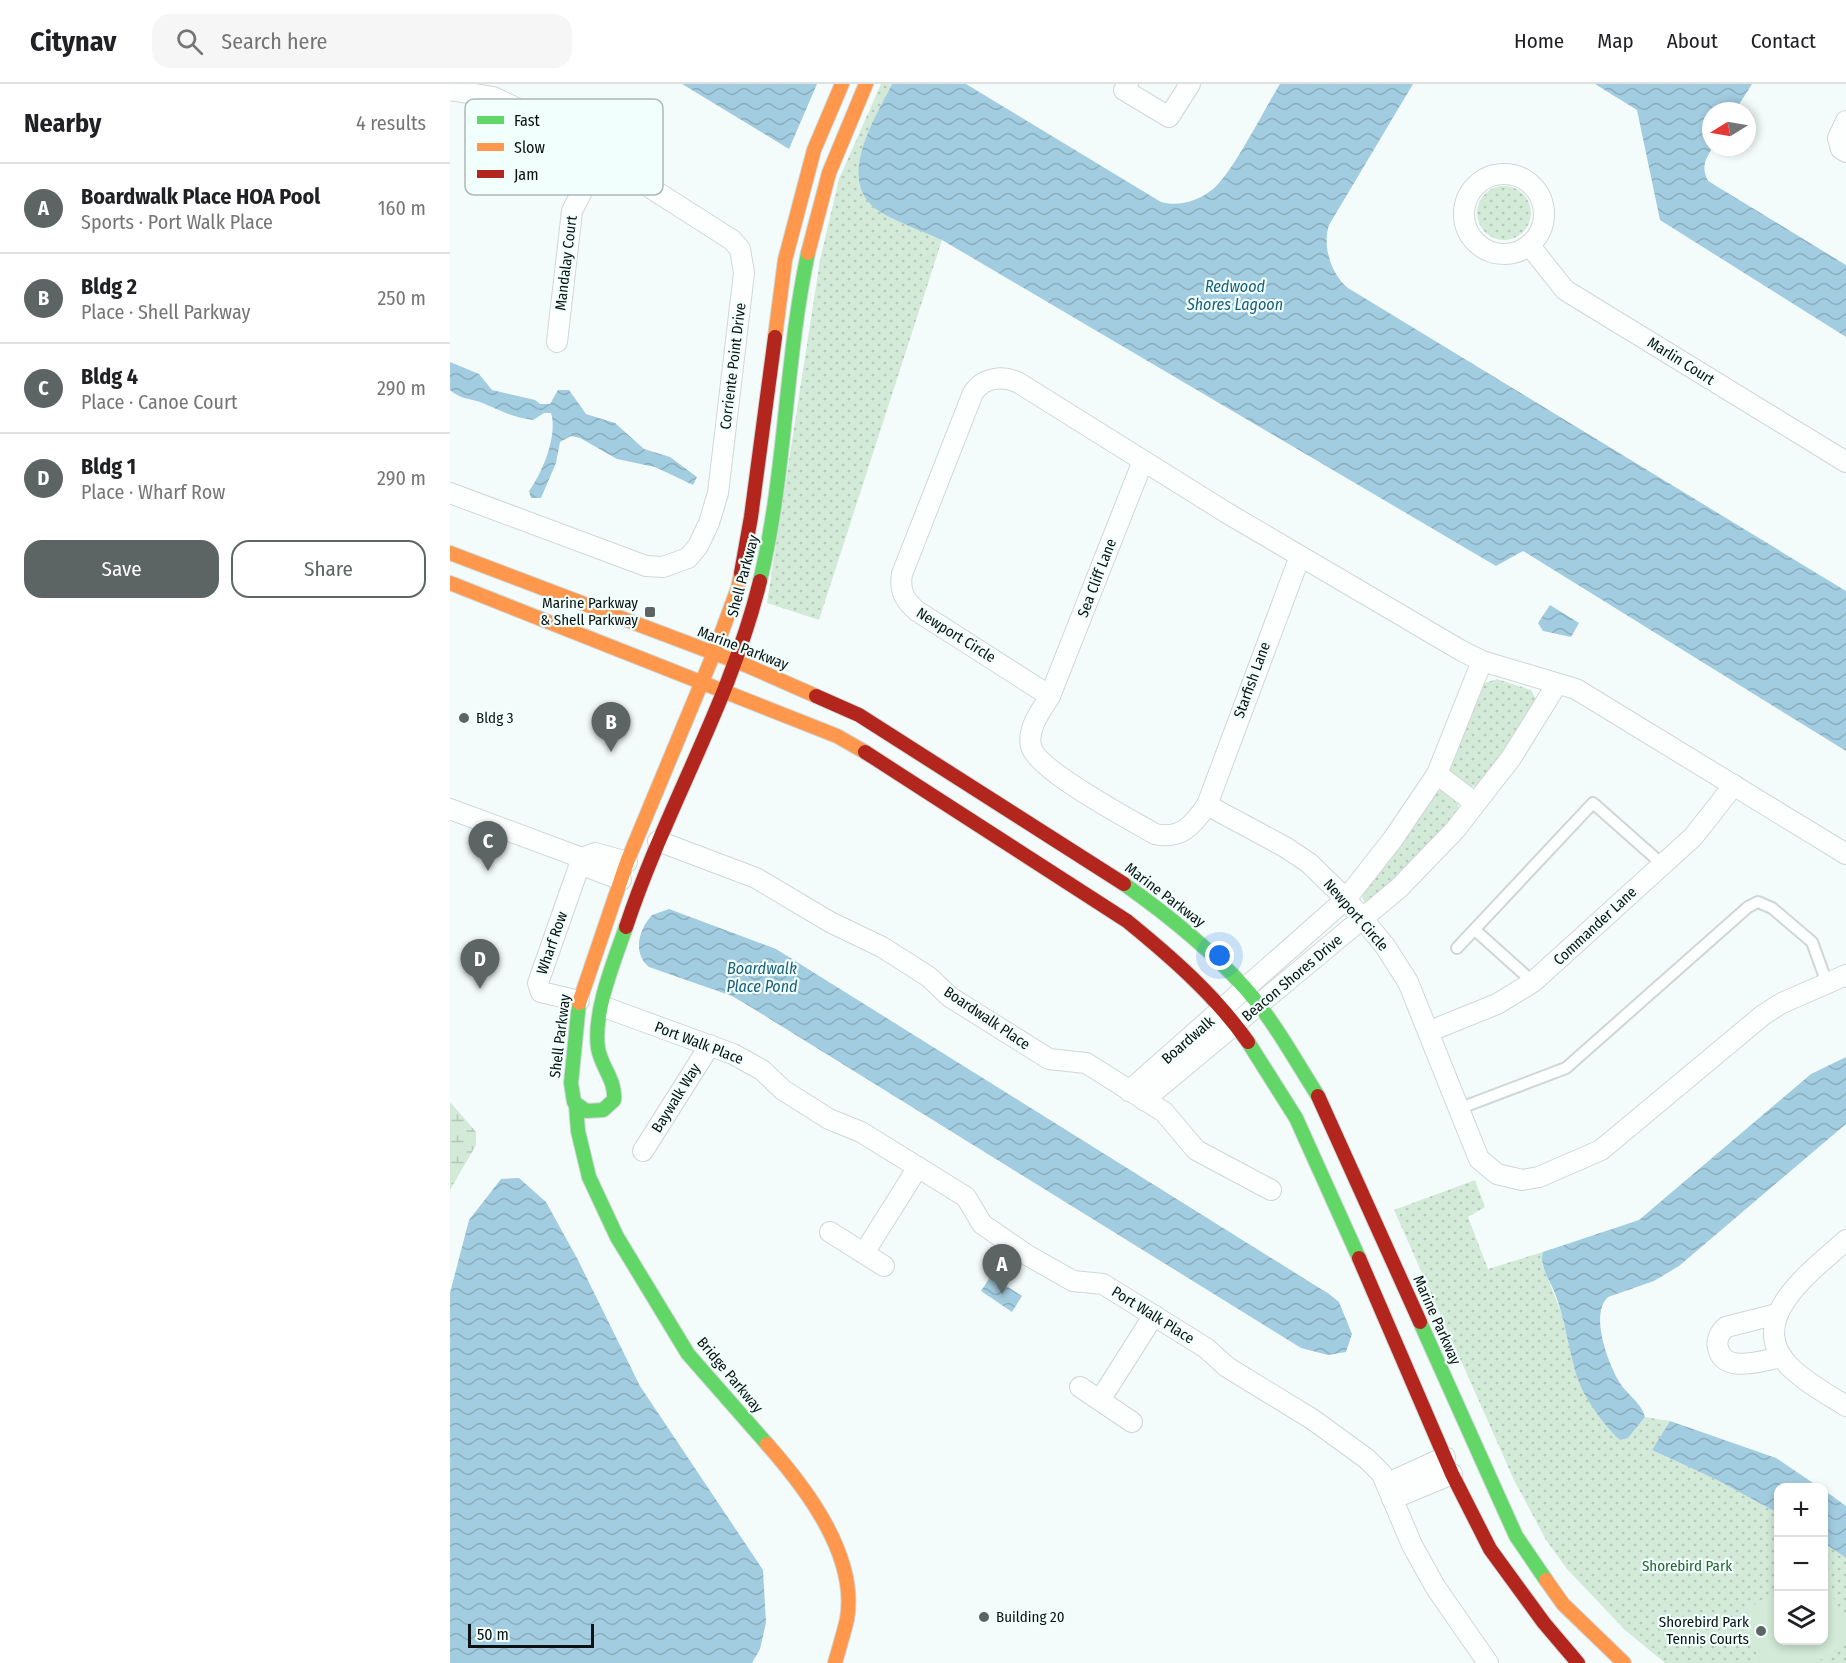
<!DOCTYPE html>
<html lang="en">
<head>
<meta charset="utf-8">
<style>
  :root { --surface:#fff; --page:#f6f6f6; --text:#202124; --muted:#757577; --line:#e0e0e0; --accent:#5d6564 }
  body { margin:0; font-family:"Fira Sans Condensed",sans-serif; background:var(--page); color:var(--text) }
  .controls { position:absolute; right:18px; bottom:18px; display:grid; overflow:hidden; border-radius:12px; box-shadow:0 3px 9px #0003 }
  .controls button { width:54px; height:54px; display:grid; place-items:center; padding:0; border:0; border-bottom:2px solid var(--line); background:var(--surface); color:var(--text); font:30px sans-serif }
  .compass { position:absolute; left:1252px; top:18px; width:54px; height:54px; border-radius:50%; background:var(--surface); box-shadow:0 3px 9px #0003; rotate:259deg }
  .scale { position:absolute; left:18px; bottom:15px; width:126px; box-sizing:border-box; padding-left:6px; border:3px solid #0b1312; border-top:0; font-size:16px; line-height:21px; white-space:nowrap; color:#0b1312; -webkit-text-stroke:4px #f1fffd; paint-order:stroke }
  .you { position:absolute; left:770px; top:872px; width:21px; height:21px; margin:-15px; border:4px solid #fff; border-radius:50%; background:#1a73e8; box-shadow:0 0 0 9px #1a73e833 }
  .badge { display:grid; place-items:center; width:39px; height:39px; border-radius:50%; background:var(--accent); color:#fff; font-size:20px; font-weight:700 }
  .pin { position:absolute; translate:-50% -50px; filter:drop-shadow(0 2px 3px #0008) }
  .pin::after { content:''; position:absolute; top:32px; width:21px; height:18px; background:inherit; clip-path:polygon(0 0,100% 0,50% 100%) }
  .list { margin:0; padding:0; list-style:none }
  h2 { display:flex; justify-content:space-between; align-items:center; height:78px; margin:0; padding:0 24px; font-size:26px }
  h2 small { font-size:20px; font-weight:400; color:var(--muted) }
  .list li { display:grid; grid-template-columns:39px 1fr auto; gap:18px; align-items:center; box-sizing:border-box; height:90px; padding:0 24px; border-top:2px solid var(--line) }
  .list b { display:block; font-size:22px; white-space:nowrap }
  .list p { margin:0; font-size:20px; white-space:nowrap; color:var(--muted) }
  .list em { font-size:20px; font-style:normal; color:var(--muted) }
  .actions { display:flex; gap:12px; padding:18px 24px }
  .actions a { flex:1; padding:14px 0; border:2px solid var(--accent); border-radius:18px; text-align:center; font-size:21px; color:var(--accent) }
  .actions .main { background:var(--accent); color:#fff }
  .icon { flex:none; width:33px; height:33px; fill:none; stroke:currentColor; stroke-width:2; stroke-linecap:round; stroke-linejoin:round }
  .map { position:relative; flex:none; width:1396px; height:1579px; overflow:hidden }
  header { display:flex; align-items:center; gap:36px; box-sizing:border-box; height:84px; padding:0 30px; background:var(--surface); border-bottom:2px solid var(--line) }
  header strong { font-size:28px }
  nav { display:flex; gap:33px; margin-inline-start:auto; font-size:21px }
  .search { width:420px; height:54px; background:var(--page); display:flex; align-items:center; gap:15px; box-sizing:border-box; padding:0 21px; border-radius:18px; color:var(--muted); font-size:22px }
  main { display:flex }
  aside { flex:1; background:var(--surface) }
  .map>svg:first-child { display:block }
  .grass { fill:url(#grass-dots) }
  .wetland { fill:url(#wetland-marsh) }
  .pitch { fill:#d2ead7 }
  .water { fill:url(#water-waves) }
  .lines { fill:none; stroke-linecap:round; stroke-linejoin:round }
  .lane-casing { stroke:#cfd7d6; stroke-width:14 }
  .street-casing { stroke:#cfd7d6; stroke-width:22 }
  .fast-casing { stroke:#cfd7d6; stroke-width:16 }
  .slow-casing { stroke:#cfd7d6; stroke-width:16 }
  .jam-casing { stroke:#cfd7d6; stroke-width:16 }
  .lane { stroke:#fdfffe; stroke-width:10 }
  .street { stroke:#fdfffe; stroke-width:20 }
  .fast { stroke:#63d668; stroke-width:14 }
  .slow { stroke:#ff974d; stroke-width:14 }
  .jam { stroke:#b3261e; stroke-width:14 }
  .poi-dot { fill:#5d6564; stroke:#f1fffd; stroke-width:2 }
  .labels { text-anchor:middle; stroke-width:4.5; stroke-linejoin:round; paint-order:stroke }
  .street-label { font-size:15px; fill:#0b1312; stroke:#f1fffd }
  .poi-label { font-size:15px; fill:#0b1312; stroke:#f1fffd; text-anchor:end }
  .park-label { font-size:15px; fill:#286431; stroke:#f1fffd }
  .water-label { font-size:16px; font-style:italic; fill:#185e7a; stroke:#f1fffd }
  .key { fill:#f1fffd; stroke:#acb8b6; stroke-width:1.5 }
  .key-label { font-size:16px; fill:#0b1312 }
</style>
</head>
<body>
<header>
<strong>Citynav</strong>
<div class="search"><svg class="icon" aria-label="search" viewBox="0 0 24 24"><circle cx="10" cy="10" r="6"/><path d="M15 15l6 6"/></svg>Search here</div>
<nav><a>Home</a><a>Map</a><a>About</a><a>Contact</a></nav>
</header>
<main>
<aside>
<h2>Nearby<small>4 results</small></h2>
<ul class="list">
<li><span class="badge">A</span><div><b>Boardwalk Place HOA Pool</b><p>Sports · Port Walk Place</p></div><em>160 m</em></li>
<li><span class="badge">B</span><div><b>Bldg 2</b><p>Place · Shell Parkway</p></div><em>250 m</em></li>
<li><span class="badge">C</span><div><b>Bldg 4</b><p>Place · Canoe Court</p></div><em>290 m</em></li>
<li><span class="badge">D</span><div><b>Bldg 1</b><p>Place · Wharf Row</p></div><em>290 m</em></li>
</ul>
<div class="actions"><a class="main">Save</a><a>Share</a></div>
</aside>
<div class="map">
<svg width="1396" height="1579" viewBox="0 0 1396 1579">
  <defs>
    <pattern id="grass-dots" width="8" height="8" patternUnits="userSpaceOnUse" patternTransform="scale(1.5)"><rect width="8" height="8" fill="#d2ead7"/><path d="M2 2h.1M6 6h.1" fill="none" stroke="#b3c8b8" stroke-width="1.8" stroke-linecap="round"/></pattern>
    <pattern id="wetland-marsh" width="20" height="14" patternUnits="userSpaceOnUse" patternTransform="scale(1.5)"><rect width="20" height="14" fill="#d2ead7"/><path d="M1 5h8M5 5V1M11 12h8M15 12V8" fill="none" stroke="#b3c8b8"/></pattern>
    <pattern id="water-waves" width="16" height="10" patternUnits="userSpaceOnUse" patternTransform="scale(1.5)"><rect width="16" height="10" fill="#a2ccdf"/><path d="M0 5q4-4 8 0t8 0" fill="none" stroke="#8aaebe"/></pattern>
  </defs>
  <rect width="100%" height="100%" fill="#f4fcfb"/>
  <!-- grass -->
  <g class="grass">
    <path d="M431 0H442C425 35 383 100 432 129 451 140 472 147 492 156L369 536 317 519 370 176 389 95Z"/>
    <circle cx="1054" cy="129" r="27"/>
    <polygon points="1047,595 1081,606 1087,618 1056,668 1027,702 1018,703 998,690 999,678 1032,600"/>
    <polygon points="991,706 999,708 1007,714 1009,726 1006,731 961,781 918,818 914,818 910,806 985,708"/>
    <polygon points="1025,1096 1035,1123 1018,1133 1038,1185 1093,1168 1092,1180 1112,1230 1123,1280 1178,1354 1195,1333 1220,1337 1202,1366 1267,1396 1328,1429 1328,1556 1374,1556 1374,1459 1396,1474 1396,1579 1215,1579 1175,1546 1117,1485 1096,1456 1064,1396 944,1126"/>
  </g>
  <!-- wetland -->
  <polygon class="wetland" points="0,1018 26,1048 26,1061 0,1106"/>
  <!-- pitch -->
  <polygon class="pitch" points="1374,1497 1396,1537 1396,1560 1365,1579 1312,1579 1286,1533 1328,1505 1328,1556 1374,1556"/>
  <!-- water -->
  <g class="water">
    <polygon points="232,0 367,0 339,65"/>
    <path d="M442 0H516L711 118C729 123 748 117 763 105 782 90 815 24 830 0H963L879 141C872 162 881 190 898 204L1396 507V667L1073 467 1046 482 492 156C472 147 451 140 432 129 382 100 425 35 442 0Z"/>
    <path d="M1145 0H1302L1285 27H1261V63H1263C1255 76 1251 83 1258 97L1396 181V253L1210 136 1187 26Z"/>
    <path d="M0 278 29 290 42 306 85 316 90 320H100L108 306H119L136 330 165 339 194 365 220 373 247 393 243 401 205 383 167 375 130 354 121 352 110 358 106 379 91 414H81L79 407C92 389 108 352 101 329H94L83 336C61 333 50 326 30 318 18 314 10 315 0 306Z"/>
    <polygon points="1100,521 1129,539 1121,553 1093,547 1088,539"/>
    <path d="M219 825 326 865 879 1210 889 1218 902 1250 896 1268 878 1271 851 1264 299 922 282 912 199 883C182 869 189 845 202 831Z"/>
    <path d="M1396 973V1040L1229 1182 1204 1197 1158 1213C1140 1230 1157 1275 1167 1294 1174 1309 1191 1317 1195 1333L1178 1354 1170 1356C1155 1342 1144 1327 1134 1309 1118 1277 1118 1240 1104 1207 1099 1195 1089 1181 1093 1168L1189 1136 1361 990Z"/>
    <polygon points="69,1094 96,1118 128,1176 190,1302 313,1486 316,1539 310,1565 302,1579 0,1579 0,1209 19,1136 51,1095"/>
    <polygon points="541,1192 572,1212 562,1228 531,1207"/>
    <polygon points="1220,1337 1326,1374 1369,1403 1328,1404 1328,1429 1267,1396 1202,1366"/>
    <polygon points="1374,1406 1396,1422 1396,1474 1374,1459"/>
  </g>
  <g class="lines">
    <defs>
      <g id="lane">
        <polyline points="1025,846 1083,898"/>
        <polyline points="1007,864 1143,719 1212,780"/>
        <polyline points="1008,1025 1116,984 1298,823 1308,818 1322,824 1362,858 1377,899"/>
      </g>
      <g id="street">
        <polyline points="678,0 674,6 719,33 740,0"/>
        <polyline points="0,6 43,13 102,41 282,156 290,165 294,189 268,409 259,439 248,462 238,474 213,483 196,482 0,409"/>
        <polyline points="1396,37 1388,54 1391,65 1396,68"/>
        <circle cx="1054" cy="130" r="40"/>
        <polyline points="1080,162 1115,206 1396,378"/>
        <polyline points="107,258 122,127 151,70"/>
        <polyline points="600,612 693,377"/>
        <polyline points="987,690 1025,719"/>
        <polyline points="757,721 850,472"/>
        <polyline points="0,725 132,774"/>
        <polyline points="208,757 306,794 380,838 432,863 479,893 500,913 599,975 636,979 714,1028 746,1066 821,1106"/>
        <path d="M1396 770 1126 605 1032 577 1012 567 777 429 569 299C554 291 533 293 523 309L452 490C449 507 455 517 467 527L600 612C591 627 577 644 581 662 586 686 681 736 705 750 731 756 743 741 757 721L835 763 859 779 896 815 935 862 958 898 1029 1075 1047 1090 1072 1096 1089 1093 1151 1066 1313 931 1332 919 1396 891"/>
        <polyline points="132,774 145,769 177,778"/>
        <polyline points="130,780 171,796"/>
        <polyline points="129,917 91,908 88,899 132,774"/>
        <polyline points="154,923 283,970 312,986 333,1006 379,1035 411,1048 516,1113 532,1140 577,1171 623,1197 653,1200 756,1264 777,1283 862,1335 917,1375 932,1390 962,1461 986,1504 1038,1579"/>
        <polyline points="980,947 1047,920 1083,898 1243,753 1284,701"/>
        <polyline points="679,1007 896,815 943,755 987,690 1032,577"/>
        <polyline points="694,1016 949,804 1005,746 1061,674 1107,600"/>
        <polyline points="193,1067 260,961"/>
        <polyline points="380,1148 434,1182"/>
        <path d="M1396 1156C1365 1185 1293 1234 1339 1282 1355 1298 1377 1310 1396 1322"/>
        <polyline points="414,1169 468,1083"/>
        <path d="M1327 1230 1276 1243C1270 1248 1266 1256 1268 1264 1274 1291 1314 1276 1332 1273"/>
        <polyline points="630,1303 682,1338"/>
        <polyline points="650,1316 704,1231"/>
        <polyline points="936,1400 995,1373"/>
        <polyline points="942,1415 1002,1390"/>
      </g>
      <g id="fast">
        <path d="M310 497C336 389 335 277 358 169"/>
        <path d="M674 800C718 831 760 865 796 905 824 937 845 976 868 1012"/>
        <path d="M129 919 121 999 124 1018 136 1027 153 1026 164 1016C166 996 151 983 148 964 143 928 164 877 176 843"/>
        <polyline points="798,958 846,1034 909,1174"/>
        <polyline points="126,1021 128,1047 139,1093 167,1153 238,1270 317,1360"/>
        <polyline points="970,1238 1066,1452 1096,1496"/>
      </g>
      <g id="slow">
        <polyline points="358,169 379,89 416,0"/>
        <polyline points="325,253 335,176 364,66 392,0"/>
        <polyline points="0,469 298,582 366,612"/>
        <polyline points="0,499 387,652 415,668"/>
        <polyline points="129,919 177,778 264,569 288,504 291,489"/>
        <path d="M317 1360C356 1404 408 1472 397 1535 394 1549 389 1564 385 1579"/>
        <polyline points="1096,1496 1113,1520 1174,1579"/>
      </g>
      <g id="jam">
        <polyline points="291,489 301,433 325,253"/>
        <polyline points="366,612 409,631 674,800"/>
        <path d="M415 668 677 837C720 872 766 912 798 958"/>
        <path d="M176 843C215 725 281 617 310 497"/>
        <polyline points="868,1012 970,1238"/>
        <polyline points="909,1174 1002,1390 1040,1465 1094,1539 1128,1579"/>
      </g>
    </defs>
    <!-- lane casing -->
    <use href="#lane" class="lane-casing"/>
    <!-- street casing -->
    <use href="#street" class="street-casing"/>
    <!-- fast casing -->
    <use href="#fast" class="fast-casing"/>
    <!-- slow casing -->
    <use href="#slow" class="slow-casing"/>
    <!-- jam casing -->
    <use href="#jam" class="jam-casing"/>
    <!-- lane -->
    <use href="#lane" class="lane"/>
    <!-- street -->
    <use href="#street" class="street"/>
    <!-- fast -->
    <use href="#fast" class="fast"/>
    <!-- slow -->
    <use href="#slow" class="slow"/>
    <!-- jam -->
    <use href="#jam" class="jam"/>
  </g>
  <!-- markers -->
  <g class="poi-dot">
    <rect x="194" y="522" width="12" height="12" rx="3"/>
    <circle cx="14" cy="634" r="6"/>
    <circle cx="534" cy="1533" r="6"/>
    <circle cx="1311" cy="1547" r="6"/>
  </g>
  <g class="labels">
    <!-- street labels -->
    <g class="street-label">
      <text transform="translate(116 179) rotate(-83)" y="5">Mandalay Court</text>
      <text transform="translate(1231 277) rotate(32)" y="5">Marlin Court</text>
      <text transform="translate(283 282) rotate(-83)" y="5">Corriente Point Drive</text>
      <text transform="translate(293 492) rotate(-75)" y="5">Shell Parkway</text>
      <text transform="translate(647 494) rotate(-69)" y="5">Sea Cliff Lane</text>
      <text transform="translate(506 551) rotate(32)" y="5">Newport Circle</text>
      <text transform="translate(293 564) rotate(21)" y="5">Marine Parkway</text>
      <text transform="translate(802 596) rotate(-70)" y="5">Starfish Lane</text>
      <text transform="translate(715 811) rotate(37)" y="5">Marine Parkway</text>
      <text transform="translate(906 831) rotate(49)" y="5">Newport Circle</text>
      <text transform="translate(1145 842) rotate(-43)" y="5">Commander Lane</text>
      <text transform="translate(102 859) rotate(-71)" y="5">Wharf Row</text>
      <text transform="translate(842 894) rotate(-40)" y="5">Beacon Shores Drive</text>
      <text transform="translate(537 934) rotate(34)" y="5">Boardwalk Place</text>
      <text transform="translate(110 952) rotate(-83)" y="5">Shell Parkway</text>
      <text transform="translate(738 956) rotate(-41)" y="5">Boardwalk</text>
      <text transform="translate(249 959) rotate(21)" y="5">Port Walk Place</text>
      <text transform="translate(226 1014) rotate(-58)" y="5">Baywalk Way</text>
      <text transform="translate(703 1231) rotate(32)" y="5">Port Walk Place</text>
      <text transform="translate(987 1236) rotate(66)" y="5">Marine Parkway</text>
      <text transform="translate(280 1291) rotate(50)" y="5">Bridge Parkway</text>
    </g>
    <!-- poi labels -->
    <g class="poi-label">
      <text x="188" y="524">Marine Parkway<tspan x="188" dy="17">&amp; Shell Parkway</tspan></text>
      <text x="26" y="639" text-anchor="start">Bldg 3</text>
      <text x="546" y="1538" text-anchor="start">Building 20</text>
      <text x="1299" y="1543">Shorebird Park<tspan x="1299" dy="17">Tennis Courts</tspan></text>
    </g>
    <!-- park labels -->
    <g class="park-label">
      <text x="1237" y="1487">Shorebird Park</text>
    </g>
    <!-- water labels -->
    <g class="water-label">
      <text x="785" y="208">Redwood<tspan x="785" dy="18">Shores Lagoon</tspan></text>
      <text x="312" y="890">Boardwalk<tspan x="312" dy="18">Place Pond</tspan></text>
    </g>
  </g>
  <!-- legend -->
  <rect x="15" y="15" width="198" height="96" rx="9" class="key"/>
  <rect x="27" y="32" width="27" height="8" fill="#63d668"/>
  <rect x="27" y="59" width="27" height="8" fill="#ff974d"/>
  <rect x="27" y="86" width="27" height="8" fill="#b3261e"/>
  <g class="key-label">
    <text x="64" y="42">Fast</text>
    <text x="64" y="69">Slow</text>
    <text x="64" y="96">Jam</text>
  </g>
</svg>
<div class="controls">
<button>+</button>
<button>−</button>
<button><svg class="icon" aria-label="layers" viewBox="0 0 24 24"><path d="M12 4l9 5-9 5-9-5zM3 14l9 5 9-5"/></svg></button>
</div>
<svg class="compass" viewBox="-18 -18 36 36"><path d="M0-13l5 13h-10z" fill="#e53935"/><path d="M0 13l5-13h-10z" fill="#757577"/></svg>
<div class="scale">50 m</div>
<div class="you"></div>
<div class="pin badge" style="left:552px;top:1210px">A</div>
<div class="pin badge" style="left:161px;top:668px">B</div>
<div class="pin badge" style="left:38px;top:787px">C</div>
<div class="pin badge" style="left:30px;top:905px">D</div>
</div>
</main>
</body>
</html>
